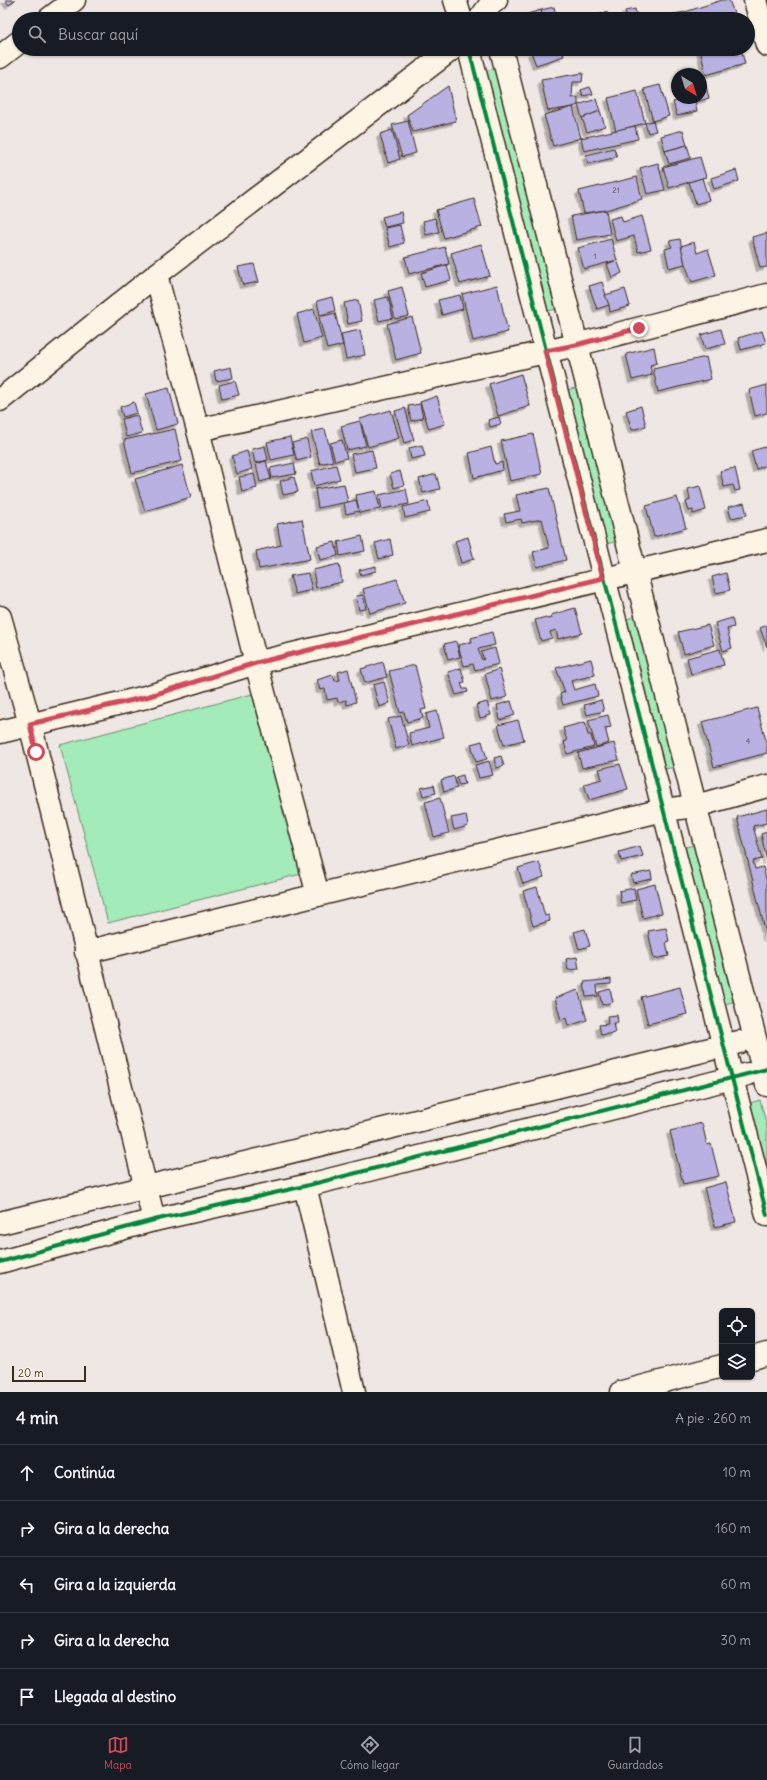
<!DOCTYPE html>
<html lang="es">
<head>
<meta charset="utf-8">
<style>
  :root { --surface:#171b24; --page:#242831; --text:#f1f3f6; --muted:#9ea1a6; --line:#363941; --accent:#d1495b }
  body { margin:0; font-family:Delius,sans-serif; background:var(--page); color:var(--text) }
  .controls { position:absolute; right:12px; bottom:12px; display:grid; overflow:hidden; border-radius:6px; box-shadow:0 1px 3px #0004 }
  .controls button { width:36px; height:36px; display:grid; place-items:center; padding:0; border:0; border-bottom:1px solid var(--line); background:var(--surface); color:var(--text); font:20px sans-serif }
  .compass { position:absolute; left:671px; top:68px; width:36px; height:36px; border-radius:50%; background:var(--surface); box-shadow:0 1px 3px #0004; rotate:142deg }
  .scale { position:absolute; left:12px; bottom:10px; width:74px; box-sizing:border-box; padding-left:4px; border:2px solid #3b2a1e; border-top:0; font-size:11px; line-height:14px; white-space:nowrap; color:#3b2a1e; -webkit-text-stroke:3px #fcf5e5; paint-order:stroke }
  .stop { position:absolute; width:12px; height:12px; margin:-9px; border:3px solid #d1495b; border-radius:50%; background:#fff }
  .stop.end { background:#d1495b; border-color:#fff; box-shadow:0 1px 4px #0008 }
  .list { margin:0; padding:0; list-style:none }
  h2 { display:flex; justify-content:space-between; align-items:center; height:52px; margin:0; padding:0 16px; font-size:17px }
  h2 small { font-size:13px; font-weight:400; color:var(--muted) }
  .list li { display:grid; grid-template-columns:26px 1fr auto; gap:12px; align-items:center; box-sizing:border-box; height:56px; padding:0 16px; border-top:1px solid var(--line) }
  .list b { display:block; font-size:15px; white-space:nowrap }
  .list em { font-size:13px; font-style:normal; color:var(--muted) }
  .icon { flex:none; width:22px; height:22px; fill:none; stroke:currentColor; stroke-width:2; stroke-linecap:round; stroke-linejoin:round }
  .map { position:relative; flex:none; width:767px; height:1392px; overflow:hidden }
  .search { position:absolute; background:var(--surface); box-shadow:0 1px 3px #0004; left:12px; right:12px; top:12px; height:44px; display:flex; align-items:center; gap:10px; box-sizing:border-box; padding:0 14px; border-radius:22px; color:var(--muted); font-size:15px }
  .sheet { height:332px; background:var(--surface) }
  nav { display:flex; justify-content:space-around; align-items:center; box-sizing:border-box; height:56px; border-top:1px solid var(--line); background:var(--surface); font-size:11px; color:var(--muted) }
  nav a { display:grid; justify-items:center; gap:2px }
  nav .on { color:var(--accent) }
  .map>svg:first-child { display:block }
  .green { fill:#a3ebb9; stroke:#6f8a6c }
  .building { fill:#b8b1e2; stroke:#3b2a1e; filter:url(#shadow) }
  .lines { fill:none; stroke-linecap:round; stroke-linejoin:round }
  .minor-casing { stroke:#3b2a1e; stroke-width:25 }
  .minor { stroke:#fcf5e5; stroke-width:22 }
  .cycleway-casing { stroke:#fcf5e5; stroke-width:6 }
  .cycleway { stroke:#00873e; stroke-width:4 }
  .route { stroke:#d1495b; stroke-width:5 }
  .labels { text-anchor:middle; stroke-width:3; stroke-linejoin:round; paint-order:stroke }
  .number-label { font-size:8px; fill:#5a4c4f }
</style>
</head>
<body>
<div class="map">
<svg width="767" height="1392" viewBox="0 0 767 1392">
  <defs>
    <filter id="shadow"><feDropShadow dx="-3.5" dy="3.5" stdDeviation="0" flood-color="#0004"/></filter>
  </defs>
  <rect width="100%" height="100%" fill="#eee7e4"/>
  <filter id="ink" filterUnits="userSpaceOnUse"><feTurbulence type="fractalNoise" baseFrequency=".025" numOctaves="2"/><feDisplacementMap in="SourceGraphic" scale="8" xChannelSelector="R" yChannelSelector="G"/><feConvolveMatrix kernelMatrix="1 2 1 2 8 2 1 2 1" color-interpolation-filters="sRGB"/></filter>
  <g filter="url(#ink)">
    <!-- green -->
    <g class="green">
      <polygon points="495,68 557,309 547,311 485,71"/>
      <polygon points="578,387 617,541 607,544 568,390"/>
      <polygon points="636,616 675,767 665,769 627,619"/>
      <polygon points="256,693 301,874 108,923 60,745"/>
      <polygon points="695,845 733,1002 724,1004 685,847"/>
      <polygon points="760,1100 767,1126 767,1168 750,1103"/>
    </g>
    <!-- building -->
    <g class="building">
      <polygon points="5,0 15,0 9,5"/>
      <polygon points="722,0 729,0 734,13 725,16 726,19 687,19 685,12"/>
      <polygon points="554,7 557,19 543,19 541,10"/>
      <polygon points="635,9 637,18 627,19 625,11"/>
      <polygon points="541,10 543,19 525,19 524,15"/>
      <polygon points="607,12 609,19 597,19 596,15"/>
      <polygon points="685,12 687,18 663,19 663,16"/>
      <polygon points="541,49 562,49 564,56 536,65 531,52"/>
      <polygon points="700,49 730,49 731,51 741,49 745,64 706,75"/>
      <polygon points="583,73 582,82 573,82 572,98 578,97 578,105 573,107 548,111 541,80"/>
      <polygon points="660,85 669,116 653,121 644,89"/>
      <polygon points="448,86 456,121 413,132 407,115"/>
      <polygon points="706,86 709,98 696,102 694,98 701,98 701,87"/>
      <polygon points="590,87 593,94 583,96 581,90"/>
      <polygon points="637,91 645,123 616,131 608,98"/>
      <polygon points="694,98 697,111 677,116 673,102"/>
      <polygon points="596,99 600,111 582,118 578,105"/>
      <polygon points="573,107 581,138 553,146 544,115"/>
      <polygon points="600,111 605,126 587,132 582,118"/>
      <polygon points="408,121 416,153 402,157 392,125"/>
      <polygon points="653,121 656,131 648,133 645,123"/>
      <polygon points="635,126 638,139 584,151 581,138"/>
      <polygon points="392,130 400,159 388,163 380,134"/>
      <polygon points="683,130 687,145 665,151 661,136"/>
      <polygon points="687,145 691,158 669,164 665,151"/>
      <polygon points="614,148 617,157 588,164 586,155"/>
      <polygon points="700,157 706,177 669,188 663,167"/>
      <polygon points="658,163 665,190 647,194 640,168"/>
      <polygon points="736,170 739,181 714,189 711,178"/>
      <polygon points="637,177 642,199 606,210 584,213 579,191"/>
      <polygon points="702,178 709,200 696,204 689,182"/>
      <polygon points="474,199 482,227 444,238 436,210"/>
      <polygon points="606,210 610,234 576,240 571,216"/>
      <polygon points="401,212 403,223 385,227 382,217"/>
      <polygon points="621,216 623,222 642,216 651,249 638,252 634,236 616,241 610,219"/>
      <polygon points="435,218 439,232 426,235 423,221"/>
      <polygon points="400,225 404,243 390,247 385,228"/>
      <polygon points="767,233 767,267 760,268 752,237"/>
      <polygon points="611,239 617,260 584,269 578,248"/>
      <polygon points="680,239 685,264 669,268 665,249 672,247 669,241"/>
      <polygon points="694,242 697,253 708,249 716,275 692,282 685,264 681,246"/>
      <polygon points="481,244 490,276 460,284 451,253"/>
      <polygon points="445,247 449,264 409,274 405,257"/>
      <polygon points="617,260 622,273 612,278 607,264"/>
      <polygon points="254,264 259,282 243,285 238,267"/>
      <polygon points="447,265 451,280 425,287 421,273"/>
      <polygon points="602,282 609,305 597,309 589,286"/>
      <polygon points="497,285 508,332 473,341 462,294"/>
      <polygon points="402,287 409,316 395,319 388,291"/>
      <polygon points="625,289 630,306 610,312 609,305 605,295"/>
      <polygon points="460,295 463,309 442,315 438,300"/>
      <polygon points="332,297 335,311 320,315 317,301"/>
      <polygon points="388,297 393,318 379,321 374,300"/>
      <polygon points="358,300 362,321 348,324 344,303"/>
      <polygon points="314,309 322,338 304,343 297,314"/>
      <polygon points="335,313 343,345 327,349 319,317"/>
      <polygon points="412,317 421,353 396,360 387,324"/>
      <polygon points="721,329 725,344 705,349 701,335"/>
      <polygon points="360,330 365,355 346,359 341,334"/>
      <polygon points="762,331 766,343 741,350 738,338"/>
      <polygon points="654,347 657,363 650,365 652,375 632,380 626,354"/>
      <polygon points="706,357 711,379 658,392 653,369"/>
      <polygon points="231,367 233,378 216,381 214,371"/>
      <polygon points="521,374 530,406 498,416 489,384"/>
      <polygon points="235,381 239,395 222,399 219,385"/>
      <polygon points="767,385 767,413 755,416 749,390"/>
      <polygon points="169,388 178,424 156,430 146,394"/>
      <polygon points="437,396 445,424 429,429 420,402"/>
      <polygon points="134,402 137,413 123,417 120,407"/>
      <polygon points="420,404 423,418 411,421 408,406"/>
      <polygon points="641,406 646,426 632,430 626,411"/>
      <polygon points="405,408 414,440 404,443 395,411"/>
      <polygon points="391,410 399,438 368,447 360,419"/>
      <polygon points="137,415 142,433 126,437 122,419"/>
      <polygon points="499,417 501,424 490,427 488,420"/>
      <polygon points="360,421 366,446 347,450 341,426"/>
      <polygon points="175,429 182,461 132,473 124,440"/>
      <polygon points="325,429 333,461 320,464 311,432"/>
      <polygon points="533,434 542,474 510,481 501,441"/>
      <polygon points="290,437 294,455 271,460 267,442"/>
      <polygon points="307,439 311,457 297,461 292,443"/>
      <polygon points="342,440 347,458 335,461 330,443"/>
      <polygon points="422,445 425,456 411,459 409,448"/>
      <polygon points="265,446 268,460 255,463 252,449"/>
      <polygon points="491,447 495,464 502,462 503,470 474,478 469,453"/>
      <polygon points="765,447 767,453 767,465 756,469 751,451"/>
      <polygon points="372,450 376,468 355,472 351,454"/>
      <polygon points="247,451 252,469 237,474 232,456"/>
      <polygon points="266,461 271,479 260,482 256,464"/>
      <polygon points="294,463 296,474 272,478 270,468"/>
      <polygon points="182,465 191,497 145,511 135,479"/>
      <polygon points="336,465 340,479 314,486 311,471"/>
      <polygon points="735,468 740,490 735,491 733,485 724,487 720,471"/>
      <polygon points="400,471 404,485 394,488 390,474"/>
      <polygon points="254,474 257,488 242,492 239,477"/>
      <polygon points="436,474 440,489 423,493 419,479"/>
      <polygon points="294,477 298,492 283,495 280,481"/>
      <polygon points="344,484 348,502 318,508 315,489"/>
      <polygon points="700,486 706,510 693,514 693,510 689,511 686,502 690,500 688,489"/>
      <polygon points="549,488 566,560 537,567 533,552 549,548 542,519 522,523 521,519 506,522 504,514 520,511 516,495"/>
      <polygon points="406,489 409,504 382,509 379,495"/>
      <polygon points="376,491 380,509 359,513 356,495"/>
      <polygon points="677,497 686,528 654,537 646,506"/>
      <polygon points="356,500 359,511 346,514 344,503"/>
      <polygon points="428,501 430,512 405,518 403,507"/>
      <polygon points="744,503 747,515 731,518 728,507"/>
      <polygon points="302,519 310,559 259,569 256,551 281,545 277,524"/>
      <polygon points="362,536 365,551 340,556 338,542"/>
      <polygon points="468,537 474,559 461,563 455,541"/>
      <polygon points="390,539 393,555 379,559 375,543"/>
      <polygon points="335,542 338,556 320,560 317,546"/>
      <polygon points="339,564 342,582 316,588 313,570"/>
      <polygon points="376,566 376,571 361,575 359,570"/>
      <polygon points="308,573 312,590 295,594 290,576"/>
      <polygon points="726,573 730,590 716,593 712,577"/>
      <polygon points="397,579 405,603 370,613 363,589"/>
      <polygon points="363,595 366,609 359,610 356,596"/>
      <polygon points="575,608 582,633 558,639 556,630 550,632 552,638 541,641 535,620 546,617 547,619 552,618 551,615"/>
      <polygon points="732,618 734,627 727,629 732,648 723,651 715,623"/>
      <polygon points="708,625 714,645 684,654 678,632"/>
      <polygon points="767,625 767,647 760,628"/>
      <polygon points="492,632 495,645 478,649 482,660 484,659 481,652 495,648 499,664 475,670 473,664 464,666 458,645 472,642 471,638"/>
      <polygon points="456,641 460,657 448,660 444,644"/>
      <polygon points="720,649 724,665 691,674 687,658"/>
      <polygon points="591,659 595,675 571,681 574,690 595,684 598,696 563,705 560,694 565,692 556,668"/>
      <polygon points="383,662 387,677 365,683 361,669"/>
      <polygon points="415,665 426,709 421,710 423,718 407,722 404,712 400,713 389,671"/>
      <polygon points="461,668 465,682 461,683 463,689 467,689 468,692 456,695 448,672"/>
      <polygon points="348,669 356,702 347,705 346,700 338,702 337,698 327,700 325,689 320,690 317,680 333,675 335,681 340,680 338,672"/>
      <polygon points="499,669 507,697 492,701 485,674"/>
      <polygon points="384,682 390,703 379,707 373,685"/>
      <polygon points="601,700 604,711 587,715 584,705"/>
      <polygon points="511,701 515,715 500,720 497,705"/>
      <polygon points="487,702 491,715 480,718 476,705"/>
      <polygon points="757,708 767,744 767,753 714,767 702,722"/>
      <polygon points="437,711 444,737 412,746 409,733 429,728 426,714"/>
      <polygon points="608,715 611,727 605,728 609,743 596,747 588,720"/>
      <polygon points="401,716 409,745 396,749 388,719"/>
      <polygon points="518,720 524,740 504,745 498,725"/>
      <polygon points="585,722 588,735 591,735 594,747 567,754 564,742 567,741 563,728"/>
      <polygon points="482,741 487,759 476,762 471,744"/>
      <polygon points="614,743 619,760 582,768 578,753"/>
      <polygon points="501,756 504,766 496,768 494,758"/>
      <polygon points="489,761 493,775 479,778 475,765"/>
      <polygon points="620,764 628,789 589,800 584,784 602,779 599,769"/>
      <polygon points="463,775 465,784 459,785 456,777"/>
      <polygon points="454,776 457,788 444,792 441,780"/>
      <polygon points="434,785 436,793 423,796 421,788"/>
      <polygon points="440,798 449,833 434,837 425,802"/>
      <polygon points="767,809 767,823 753,826 762,859 753,861 755,869 763,867 767,883 767,938 737,817"/>
      <polygon points="466,815 468,826 454,830 451,818"/>
      <polygon points="767,832 767,861 761,834"/>
      <polygon points="640,846 643,856 621,861 619,852"/>
      <polygon points="539,862 544,877 523,884 518,868"/>
      <polygon points="651,871 652,879 633,883 631,875"/>
      <polygon points="655,884 662,913 643,918 636,889"/>
      <polygon points="537,887 545,916 549,915 550,921 533,926 523,891"/>
      <polygon points="634,888 636,900 621,903 619,891"/>
      <polygon points="666,928 669,941 666,942 669,956 654,959 648,931"/>
      <polygon points="585,929 590,946 579,949 574,932"/>
      <polygon points="577,957 579,969 568,970 566,959"/>
      <polygon points="611,979 611,984 597,985 598,996 586,997 584,982"/>
      <polygon points="680,987 687,1014 648,1024 641,997"/>
      <polygon points="610,989 613,1002 602,1005 599,992"/>
      <polygon points="578,990 587,1020 568,1026 566,1018 561,1020 555,998"/>
      <polygon points="617,1015 618,1023 613,1023 615,1033 601,1035 599,1025 608,1024 607,1016"/>
      <polygon points="702,1123 707,1145 711,1144 719,1176 683,1184 670,1131"/>
      <polygon points="726,1182 736,1222 715,1227 704,1188"/>
    </g>
    <g class="lines">
      <defs>
        <g id="minor">
          <polyline points="455,0 461,19"/>
          <polyline points="755,0 767,45"/>
          <polyline points="49,19 74,0"/>
          <polyline points="480,19 490,5 496,0"/>
          <polyline points="469,49 767,1215"/>
          <polyline points="501,49 767,1085"/>
          <polyline points="0,57 19,42"/>
          <polyline points="156,275 198,430 256,663 318,895"/>
          <polyline points="0,400 156,275 452,49"/>
          <polyline points="198,430 576,345 767,295"/>
          <polyline points="0,617 30,724 154,1220"/>
          <polyline points="0,732 146,697 256,663 767,540"/>
          <polyline points="86,952 663,810 696,806 767,786"/>
          <polyline points="305,1186 354,1392"/>
          <polyline points="0,1223 739,1042"/>
          <polyline points="0,1262 154,1220 305,1186 748,1074"/>
          <polyline points="752,1358 767,1354"/>
          <polyline points="622,1392 722,1366"/>
        </g>
      </defs>
      <!-- minor casing -->
      <use href="#minor" class="minor-casing"/>
      <!-- minor -->
      <use href="#minor" class="minor"/>
      <defs>
        <g id="cycleway">
          <polyline points="469,49 767,1215"/>
          <polyline points="0,1262 154,1220 305,1186 767,1069"/>
        </g>
      </defs>
      <!-- cycleway casing -->
      <use href="#cycleway" class="cycleway-casing"/>
      <!-- cycleway -->
      <use href="#cycleway" class="cycleway"/>
    </g>
  </g>
  <g class="lines" filter="url(#ink)">
    <!-- route -->
    <polyline class="route" points="36,752 30,724 146,697 256,663 603,578 545,351 576,345 639,328"/>
  </g>
  <g class="labels">
    <!-- number labels -->
    <g class="number-label">
      <text x="616" y="193">21</text>
      <text x="595" y="259">1</text>
      <text x="748" y="744">4</text>
    </g>
  </g>
</svg>
<div class="controls">
<button><svg class="icon" aria-label="locate" viewBox="0 0 24 24"><circle cx="12" cy="12" r="6"/><path d="M12 2v4M12 18v4M2 12h4M18 12h4"/></svg></button>
<button><svg class="icon" aria-label="layers" viewBox="0 0 24 24"><path d="M12 4l9 5-9 5-9-5zM3 14l9 5 9-5"/></svg></button>
</div>
<svg class="compass" viewBox="-18 -18 36 36"><path d="M0-13l5 13h-10z" fill="#e53935"/><path d="M0 13l5-13h-10z" fill="#9ea1a6"/></svg>
<div class="scale">20 m</div>
<div class="stop" style="left:36px;top:752px"></div>
<div class="stop end" style="left:639px;top:328px"></div>
<div class="search"><svg class="icon" aria-label="search" viewBox="0 0 24 24"><circle cx="10" cy="10" r="6"/><path d="M15 15l6 6"/></svg>Buscar aquí</div>
</div>
<section class="sheet">
<h2>4 min<small>A pie · 260 m</small></h2>
<ul class="list">
<li><svg class="icon" aria-label="ahead" viewBox="0 0 24 24"><path d="M12 20V5M6 11l6-6 6 6"/></svg><div><b>Continúa</b></div><em>10 m</em></li>
<li><svg class="icon" aria-label="right" viewBox="0 0 24 24"><path d="M7 20v-9h11M14 6l5 5-5 5"/></svg><div><b>Gira a la derecha</b></div><em>160 m</em></li>
<li><svg class="icon" aria-label="left" viewBox="0 0 24 24"><path d="M17 20v-9H6M10 6l-5 5 5 5"/></svg><div><b>Gira a la izquierda</b></div><em>60 m</em></li>
<li><svg class="icon" aria-label="right" viewBox="0 0 24 24"><path d="M7 20v-9h11M14 6l5 5-5 5"/></svg><div><b>Gira a la derecha</b></div><em>30 m</em></li>
<li><svg class="icon" aria-label="arrive" viewBox="0 0 24 24"><path d="M6 21V4h12l-3 4 3 4H6"/></svg><div><b>Llegada al destino</b></div></li>
</ul>
</section>
<nav>
<a class="on"><svg class="icon" aria-label="map" viewBox="0 0 24 24"><path d="M3 6l6-2 6 2 6-2v14l-6 2-6-2-6 2zM9 4v14M15 6v14"/></svg>Mapa</a>
<a><svg class="icon" aria-label="directions" viewBox="0 0 24 24"><path d="M12 3l9 9-9 9-9-9zM9 14v-3h6M13 9l2 2-2 2"/></svg>Cómo llegar</a>
<a><svg class="icon" aria-label="saved" viewBox="0 0 24 24"><path d="M7 4h10v16l-5-4-5 4z"/></svg>Guardados</a>
</nav>
</body>
</html>
